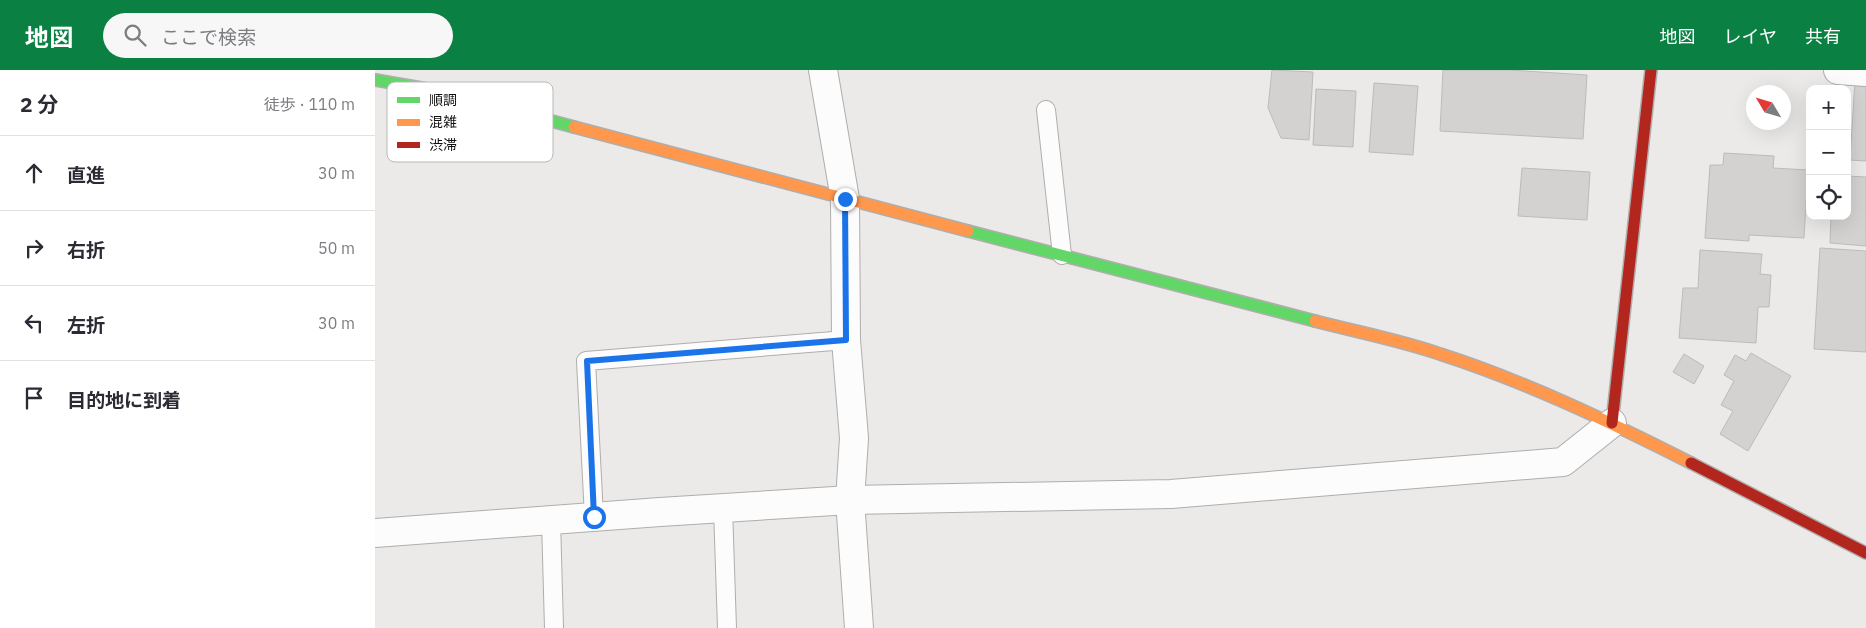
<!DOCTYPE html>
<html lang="ja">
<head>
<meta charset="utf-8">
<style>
  :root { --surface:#fff; --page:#f7f7f7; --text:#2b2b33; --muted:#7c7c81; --line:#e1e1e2; --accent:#0b8043 }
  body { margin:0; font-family:"IBM Plex Sans","Noto Sans JP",sans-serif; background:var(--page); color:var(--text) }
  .controls { position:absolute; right:15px; top:15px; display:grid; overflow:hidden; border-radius:10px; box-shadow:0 5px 20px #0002 }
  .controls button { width:45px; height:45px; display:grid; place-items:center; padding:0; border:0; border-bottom:1px solid var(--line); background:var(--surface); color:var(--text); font:25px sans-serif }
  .compass { position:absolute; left:1371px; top:15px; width:45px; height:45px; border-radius:50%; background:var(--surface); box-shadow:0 5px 20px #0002; rotate:308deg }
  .stop { position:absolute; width:15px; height:15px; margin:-11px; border:4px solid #1a73e8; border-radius:50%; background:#fff }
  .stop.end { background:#1a73e8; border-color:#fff; box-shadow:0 1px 5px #0008 }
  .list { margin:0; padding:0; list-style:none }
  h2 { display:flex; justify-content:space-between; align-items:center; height:65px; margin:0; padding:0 20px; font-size:21px }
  h2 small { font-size:16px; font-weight:400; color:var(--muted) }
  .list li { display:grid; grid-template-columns:32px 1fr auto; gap:15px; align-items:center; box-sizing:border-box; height:75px; padding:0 20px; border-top:1px solid var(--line) }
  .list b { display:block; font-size:19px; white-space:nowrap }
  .list em { font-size:16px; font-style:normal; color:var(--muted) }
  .icon { flex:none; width:28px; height:28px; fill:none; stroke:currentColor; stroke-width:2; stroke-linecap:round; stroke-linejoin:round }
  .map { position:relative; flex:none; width:1491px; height:558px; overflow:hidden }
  header { display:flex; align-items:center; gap:30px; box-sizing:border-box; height:70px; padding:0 25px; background:var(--accent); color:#fff }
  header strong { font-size:24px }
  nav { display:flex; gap:28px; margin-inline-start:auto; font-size:18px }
  .search { width:350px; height:45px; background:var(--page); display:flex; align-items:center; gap:12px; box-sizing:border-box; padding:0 18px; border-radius:28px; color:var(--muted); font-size:19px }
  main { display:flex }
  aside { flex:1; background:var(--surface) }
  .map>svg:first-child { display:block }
  .building { fill:#d3d2d1; stroke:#bcbbbb }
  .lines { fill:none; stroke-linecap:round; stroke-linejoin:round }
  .lane-casing { stroke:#afaead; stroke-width:20 }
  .street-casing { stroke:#afaead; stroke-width:30 }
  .fast-casing { stroke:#afaead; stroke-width:14 }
  .slow-casing { stroke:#afaead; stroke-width:14 }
  .jam-casing { stroke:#afaead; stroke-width:14 }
  .lane { stroke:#fcfcfc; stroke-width:18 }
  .street { stroke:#fcfcfc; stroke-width:28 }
  .fast { stroke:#63d668; stroke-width:11 }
  .slow { stroke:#ff974d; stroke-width:11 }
  .jam { stroke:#b3261e; stroke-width:11 }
  .route { stroke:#1a73e8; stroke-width:6 }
  .key { fill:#fff; stroke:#b8b8b8; stroke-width:1 }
  .key-label { font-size:14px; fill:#121111 }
</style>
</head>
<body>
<header>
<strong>地図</strong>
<div class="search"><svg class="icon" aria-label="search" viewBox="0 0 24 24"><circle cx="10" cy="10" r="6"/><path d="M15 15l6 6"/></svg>ここで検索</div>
<nav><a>地図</a><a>レイヤ</a><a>共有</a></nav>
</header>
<main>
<aside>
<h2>2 分<small>徒歩 · 110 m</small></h2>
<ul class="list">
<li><svg class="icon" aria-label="ahead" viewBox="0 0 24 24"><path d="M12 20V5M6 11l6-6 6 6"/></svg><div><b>直進</b></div><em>30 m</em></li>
<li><svg class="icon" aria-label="right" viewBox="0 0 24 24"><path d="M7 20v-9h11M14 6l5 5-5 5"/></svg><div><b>右折</b></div><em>50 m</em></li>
<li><svg class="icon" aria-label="left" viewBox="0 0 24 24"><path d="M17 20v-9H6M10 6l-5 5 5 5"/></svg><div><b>左折</b></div><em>30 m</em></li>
<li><svg class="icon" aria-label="arrive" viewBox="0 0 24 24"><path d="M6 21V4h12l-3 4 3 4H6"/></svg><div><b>目的地に到着</b></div></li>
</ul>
</aside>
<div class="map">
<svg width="1491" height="558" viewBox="0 0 1491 558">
  <rect width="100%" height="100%" fill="#ebeae9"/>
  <!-- building -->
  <g class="building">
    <polygon points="897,0 938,2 934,70 906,68 893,38"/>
    <polygon points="1068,0 1134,0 1212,5 1208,69 1065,61"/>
    <polygon points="1480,11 1491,11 1491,91 1475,90"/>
    <polygon points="999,13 1043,16 1038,85 994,82"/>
    <polygon points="941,19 981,21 978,77 938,75"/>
    <polygon points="1349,83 1399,86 1398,98 1433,100 1429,168 1374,165 1374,171 1330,168 1335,95 1348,95"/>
    <polygon points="1147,98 1215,102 1212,150 1143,146"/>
    <polygon points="1472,106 1491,107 1491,176 1455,173 1456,146 1472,146"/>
    <polygon points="1445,178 1491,181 1491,282 1439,279"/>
    <polygon points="1325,180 1387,184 1385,204 1396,205 1394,237 1383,237 1381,273 1304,268 1308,218 1323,218"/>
    <polygon points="1376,283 1416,306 1373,381 1345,364 1358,341 1346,335 1359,311 1349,305 1360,285 1371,291"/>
    <polygon points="1309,284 1329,296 1319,314 1298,302"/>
  </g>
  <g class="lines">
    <defs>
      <g id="lane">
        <polyline points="671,40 687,185"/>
        <polyline points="348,438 352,558"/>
        <polyline points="219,447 211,291 471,270"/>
        <polyline points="176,450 179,558"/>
      </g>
      <g id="street">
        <polyline points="448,0 470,129 471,270 479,368 475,430 484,558"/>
        <polyline points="1463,0 1491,2"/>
        <polyline points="0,463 285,442 475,430 796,424 1188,392 1237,353"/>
      </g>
      <g id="fast">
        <polyline points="0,10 69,22 199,57"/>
        <polyline points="593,161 940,251"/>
      </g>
      <g id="slow">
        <polyline points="199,57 593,161"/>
        <path d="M940 251C982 262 1025 270 1065 284 1152 312 1235 352 1316 393"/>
      </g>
      <g id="jam">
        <polyline points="1237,353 1276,0"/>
        <polyline points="1316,393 1491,483"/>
      </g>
    </defs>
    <!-- lane casing -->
    <use href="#lane" class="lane-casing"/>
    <!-- street casing -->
    <use href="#street" class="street-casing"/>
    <!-- fast casing -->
    <use href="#fast" class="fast-casing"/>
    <!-- slow casing -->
    <use href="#slow" class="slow-casing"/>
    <!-- jam casing -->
    <use href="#jam" class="jam-casing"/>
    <!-- lane -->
    <use href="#lane" class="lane"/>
    <!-- street -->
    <use href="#street" class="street"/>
    <!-- fast -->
    <use href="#fast" class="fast"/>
    <!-- slow -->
    <use href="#slow" class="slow"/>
    <!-- jam -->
    <use href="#jam" class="jam"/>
  </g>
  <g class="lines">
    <!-- route -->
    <polyline class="route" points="219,447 212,291 471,270 470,129"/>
  </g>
  <!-- legend -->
  <rect x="12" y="12" width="166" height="80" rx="8" class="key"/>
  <rect x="22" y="27" width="23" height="6" fill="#63d668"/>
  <rect x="22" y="49" width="23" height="7" fill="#ff974d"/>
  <rect x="22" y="72" width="23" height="6" fill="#b3261e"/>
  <g class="key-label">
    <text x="54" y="35">順調</text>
    <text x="54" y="57">混雑</text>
    <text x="54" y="80">渋滞</text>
  </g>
</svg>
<div class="controls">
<button>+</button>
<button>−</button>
<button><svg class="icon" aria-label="locate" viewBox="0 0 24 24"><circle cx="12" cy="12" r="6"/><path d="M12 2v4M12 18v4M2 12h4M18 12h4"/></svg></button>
</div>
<svg class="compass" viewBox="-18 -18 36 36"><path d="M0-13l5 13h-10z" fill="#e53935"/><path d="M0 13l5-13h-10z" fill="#7c7c81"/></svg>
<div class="stop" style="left:219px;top:447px"></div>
<div class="stop end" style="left:470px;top:129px"></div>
</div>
</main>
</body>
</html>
